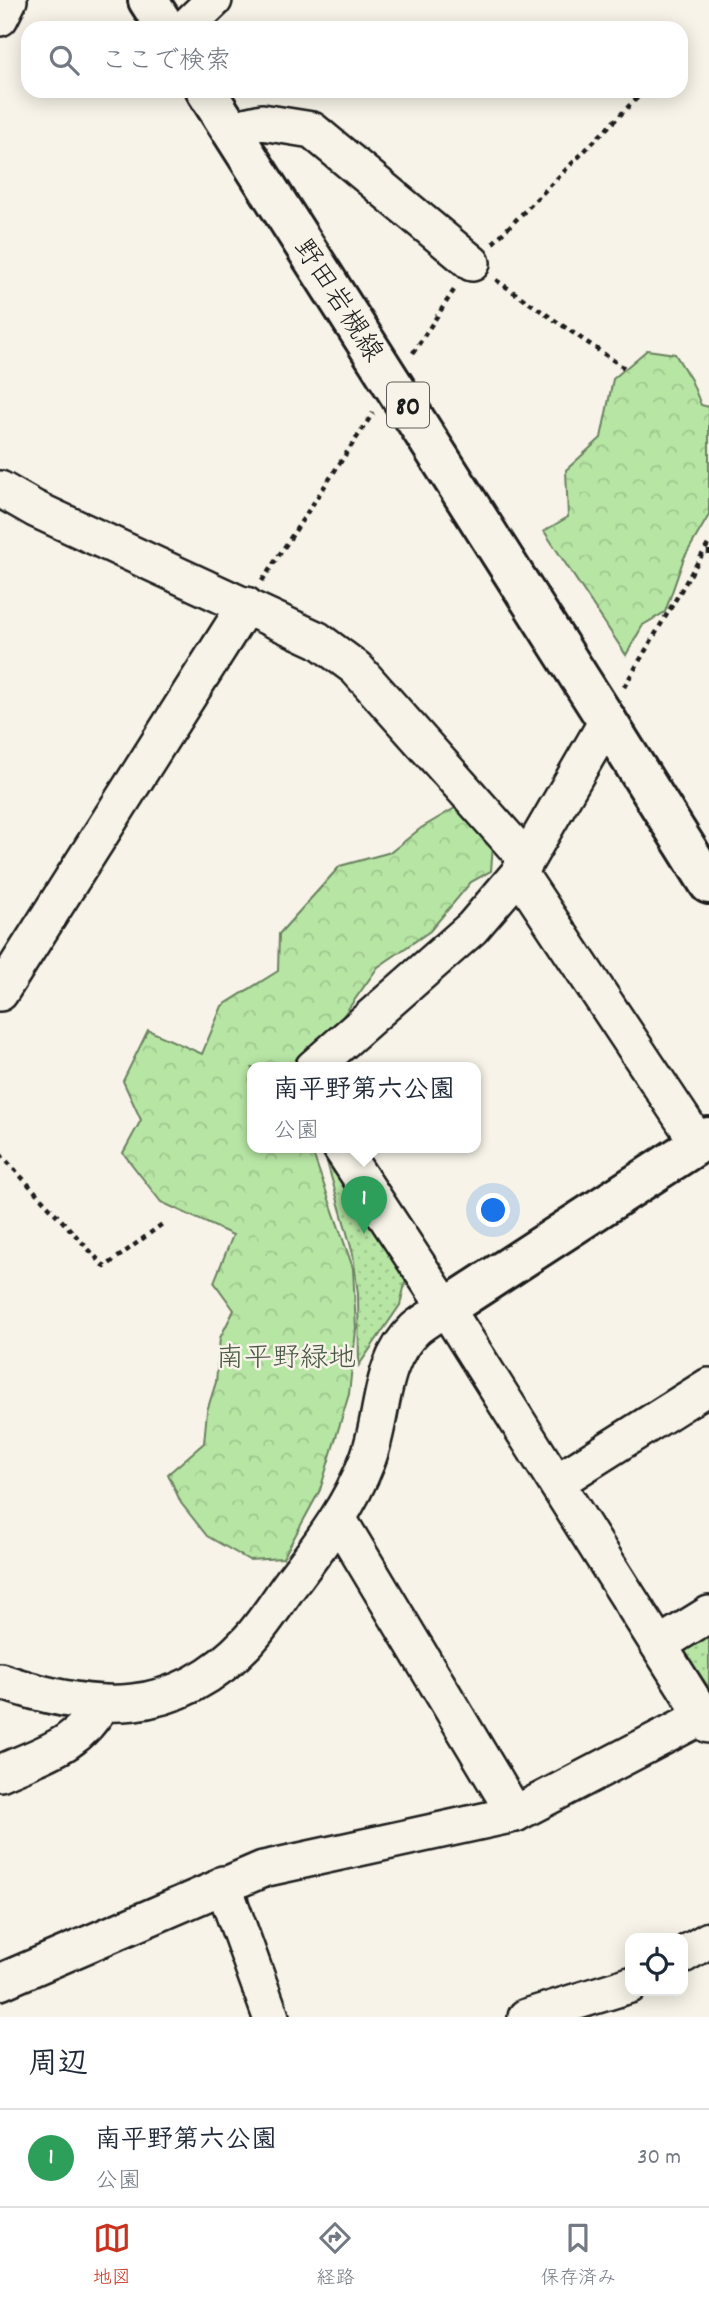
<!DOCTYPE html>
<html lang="ja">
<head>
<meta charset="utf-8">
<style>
  :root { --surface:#fff; --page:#f2f2f3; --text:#1f2937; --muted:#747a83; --line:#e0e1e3; --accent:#c8321e }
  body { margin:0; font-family:Dekko,"Klee One",sans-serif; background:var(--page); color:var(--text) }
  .controls { position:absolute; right:21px; bottom:21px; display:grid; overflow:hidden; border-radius:14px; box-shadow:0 4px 18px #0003 }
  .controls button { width:63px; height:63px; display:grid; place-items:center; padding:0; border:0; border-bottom:2px solid var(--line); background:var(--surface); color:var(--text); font:35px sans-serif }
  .you { position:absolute; left:494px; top:1211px; width:24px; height:24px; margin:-18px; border:5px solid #fff; border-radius:50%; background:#1a73e8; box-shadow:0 0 0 10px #1a73e833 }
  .badge { display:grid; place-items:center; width:46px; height:46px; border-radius:50%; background:var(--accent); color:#fff; font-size:23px; font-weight:700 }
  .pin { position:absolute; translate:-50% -58px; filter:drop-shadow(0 2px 4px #0008) }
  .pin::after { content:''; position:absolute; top:37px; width:24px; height:21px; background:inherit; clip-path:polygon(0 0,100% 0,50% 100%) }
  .popup { position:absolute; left:247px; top:1062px; width:234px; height:91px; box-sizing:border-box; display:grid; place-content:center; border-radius:14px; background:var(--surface); filter:drop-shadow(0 2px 5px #0005); font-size:23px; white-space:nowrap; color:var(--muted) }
  .popup b { font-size:26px; color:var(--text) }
  .popup::after { content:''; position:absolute; left:50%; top:100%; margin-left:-14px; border:14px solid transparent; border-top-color:var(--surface) }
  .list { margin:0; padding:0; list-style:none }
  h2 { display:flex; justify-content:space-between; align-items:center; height:91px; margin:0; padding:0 28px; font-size:30px }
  h2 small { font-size:23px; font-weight:400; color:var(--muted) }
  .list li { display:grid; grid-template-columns:46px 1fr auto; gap:21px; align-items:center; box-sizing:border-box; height:98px; padding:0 28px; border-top:2px solid var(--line) }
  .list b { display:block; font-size:26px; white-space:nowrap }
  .list p { margin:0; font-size:23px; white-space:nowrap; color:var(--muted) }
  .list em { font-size:23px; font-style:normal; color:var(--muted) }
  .icon { flex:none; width:38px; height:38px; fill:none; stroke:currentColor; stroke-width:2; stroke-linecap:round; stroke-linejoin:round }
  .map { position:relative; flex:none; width:709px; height:2017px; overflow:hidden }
  .search { position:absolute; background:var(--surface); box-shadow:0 4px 18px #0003; left:21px; right:21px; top:21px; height:77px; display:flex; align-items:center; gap:18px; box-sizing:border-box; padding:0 24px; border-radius:21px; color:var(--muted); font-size:26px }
  .sheet { height:189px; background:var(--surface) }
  nav { display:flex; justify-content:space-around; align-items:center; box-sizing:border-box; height:98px; border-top:2px solid var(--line); background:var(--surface); font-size:19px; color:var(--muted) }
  nav a { display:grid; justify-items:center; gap:4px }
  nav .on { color:var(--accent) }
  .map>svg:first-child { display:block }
  .forest { fill:url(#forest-crowns); stroke:#6a8160; stroke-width:2 }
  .park { fill:url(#park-dots); stroke:#6a8160; stroke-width:2 }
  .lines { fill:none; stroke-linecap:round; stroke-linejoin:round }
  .minor-casing { stroke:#1c1c1c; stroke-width:40 }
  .tertiary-casing { stroke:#1c1c1c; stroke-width:44 }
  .primary-casing { stroke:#1c1c1c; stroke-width:44 }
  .path { stroke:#1c1c1c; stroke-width:4.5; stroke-dasharray:5 5; stroke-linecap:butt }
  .minor { stroke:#f7f3e8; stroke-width:35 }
  .tertiary { stroke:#f7f3e8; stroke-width:38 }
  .primary { stroke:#f7f3e8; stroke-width:38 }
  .labels { text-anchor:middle; stroke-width:5; stroke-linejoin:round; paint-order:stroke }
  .shield { fill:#f7f3e8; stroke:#5e5c59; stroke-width:2 }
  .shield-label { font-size:26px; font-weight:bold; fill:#1c1c1c }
  .street-label { font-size:28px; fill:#1c1c1c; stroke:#f7f3e8 }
  .park-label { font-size:28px; fill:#4a5945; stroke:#f7f3e8 }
</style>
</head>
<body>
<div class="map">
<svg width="709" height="2017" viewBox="0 0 709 2017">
  <defs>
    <pattern id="forest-crowns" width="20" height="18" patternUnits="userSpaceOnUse" patternTransform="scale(1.75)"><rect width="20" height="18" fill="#b7e6a4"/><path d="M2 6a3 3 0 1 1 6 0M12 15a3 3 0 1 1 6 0" fill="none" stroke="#9dc58d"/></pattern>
    <pattern id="park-dots" width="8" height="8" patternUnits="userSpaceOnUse" patternTransform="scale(1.75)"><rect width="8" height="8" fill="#b7e6a4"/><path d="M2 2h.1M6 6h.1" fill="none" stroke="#9dc58d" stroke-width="1.8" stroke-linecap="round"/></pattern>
  </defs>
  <rect width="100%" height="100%" fill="#f7f3e8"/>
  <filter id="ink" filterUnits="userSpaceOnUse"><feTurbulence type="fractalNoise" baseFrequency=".0143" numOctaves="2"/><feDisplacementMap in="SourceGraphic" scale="14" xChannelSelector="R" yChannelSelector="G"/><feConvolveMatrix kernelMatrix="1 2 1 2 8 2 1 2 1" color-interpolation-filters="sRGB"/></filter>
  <g filter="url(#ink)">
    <!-- forest -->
    <g class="forest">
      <polygon points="647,350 675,354 691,380 701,405 709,407 709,515 684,558 665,612 643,625 626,655 544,531 568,517 566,470 601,438 613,379"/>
      <polygon points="455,808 493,845 491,871 471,882 430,931 378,967 336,1026 312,1045 293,1068 252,1068 252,1148 311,1148 353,1268 356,1330 349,1394 320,1490 283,1558 249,1560 207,1536 181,1503 168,1474 204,1443 207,1411 216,1382 220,1338 234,1310 214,1282 233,1235 161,1202 123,1153 141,1120 123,1081 148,1030 202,1054 222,1006 278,971 279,934 340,866 391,852 421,828"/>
    </g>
    <!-- park -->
    <g class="park">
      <polygon points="323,1148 407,1275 400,1305 359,1365 358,1294 353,1254"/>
      <polygon points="709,1628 709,1688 681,1646"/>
    </g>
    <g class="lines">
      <defs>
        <g id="minor">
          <polyline points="0,18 9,0"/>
          <polyline points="185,28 214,0"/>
          <polyline points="231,129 262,122 312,130 472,263"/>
          <polyline points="0,489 35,509 318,640 356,668 526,859"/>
          <polyline points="519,873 699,1144"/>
          <polyline points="0,993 246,605"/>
          <polyline points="313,1068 472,928 519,873 607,721"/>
          <polyline points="341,1148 446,1308 709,1725"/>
          <polyline points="557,1482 709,1386"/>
          <polyline points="339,1520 515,1814"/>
          <polyline points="659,1645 709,1614"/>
          <path d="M0 1681C94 1713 175 1719 248 1641 263 1625 276 1604 289 1586 319 1546 349 1508 367 1461 385 1416 377 1365 415 1329 424 1321 436 1315 446 1308"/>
          <path d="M0 1773C44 1753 77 1747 102 1703"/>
          <polyline points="223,1884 271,2017"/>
          <polyline points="683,1955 709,1940"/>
          <polyline points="0,1982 263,1869 515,1814 703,1716"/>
          <polyline points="526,2017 630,1985"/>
        </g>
        <g id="tertiary">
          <polyline points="607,721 709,884"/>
          <polyline points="446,1308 709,1137"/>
        </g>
        <g id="primary">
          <polyline points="148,0 166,28"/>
          <polyline points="206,91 607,721"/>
        </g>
      </defs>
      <!-- minor casing -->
      <use href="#minor" class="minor-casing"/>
      <!-- tertiary casing -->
      <use href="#tertiary" class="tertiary-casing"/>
      <!-- primary casing -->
      <use href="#primary" class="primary-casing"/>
      <!-- path -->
      <g class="path">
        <polyline points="493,243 640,95"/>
        <polyline points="496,280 626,369"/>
        <polyline points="413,353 456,287"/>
        <polyline points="709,550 709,558"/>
        <polyline points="262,581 373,413"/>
        <polyline points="624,687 709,543"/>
        <polyline points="0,1154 105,1267 165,1222"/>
      </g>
      <!-- minor -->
      <use href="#minor" class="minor"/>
      <!-- tertiary -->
      <use href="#tertiary" class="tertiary"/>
      <!-- primary -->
      <use href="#primary" class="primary"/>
    </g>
  </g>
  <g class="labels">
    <!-- shield labels -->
    <rect class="shield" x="387" y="382.5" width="42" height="45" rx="5"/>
    <g class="shield-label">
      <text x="408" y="414">80</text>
    </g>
    <!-- street labels -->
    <g class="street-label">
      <text transform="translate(340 299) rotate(57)" y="10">野田岩槻線</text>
    </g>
    <!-- park labels -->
    <g class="park-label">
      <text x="286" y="1366">南平野緑地</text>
    </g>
  </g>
</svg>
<div class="controls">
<button><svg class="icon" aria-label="locate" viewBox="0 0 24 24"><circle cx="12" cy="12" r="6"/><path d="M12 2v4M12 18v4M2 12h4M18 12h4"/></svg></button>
</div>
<div class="you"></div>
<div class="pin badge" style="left:364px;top:1234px;background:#2e9e5b">1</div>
<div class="popup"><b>南平野第六公園</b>公園</div>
<div class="search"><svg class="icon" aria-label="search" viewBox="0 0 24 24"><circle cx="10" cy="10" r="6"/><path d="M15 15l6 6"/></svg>ここで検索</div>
</div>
<section class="sheet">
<h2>周辺<small></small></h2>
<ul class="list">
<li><span class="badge" style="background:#2e9e5b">1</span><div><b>南平野第六公園</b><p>公園</p></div><em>30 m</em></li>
</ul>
</section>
<nav>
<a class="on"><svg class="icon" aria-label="map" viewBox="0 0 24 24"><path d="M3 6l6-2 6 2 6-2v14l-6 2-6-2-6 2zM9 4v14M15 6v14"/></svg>地図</a>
<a><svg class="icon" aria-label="directions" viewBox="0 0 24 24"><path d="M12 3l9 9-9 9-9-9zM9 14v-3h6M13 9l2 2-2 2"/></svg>経路</a>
<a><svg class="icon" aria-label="saved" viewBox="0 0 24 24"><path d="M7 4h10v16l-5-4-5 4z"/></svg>保存済み</a>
</nav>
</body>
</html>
